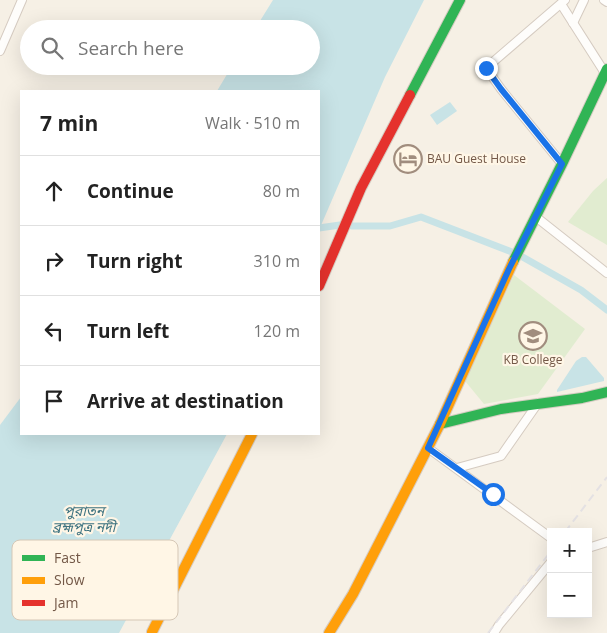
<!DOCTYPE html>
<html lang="en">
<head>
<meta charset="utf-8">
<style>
  :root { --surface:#fff; --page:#f6f6f6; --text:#222; --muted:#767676; --line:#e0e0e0 }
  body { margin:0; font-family:"Open Sans","Noto Sans Bengali",sans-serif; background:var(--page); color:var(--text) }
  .controls { position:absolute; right:15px; bottom:15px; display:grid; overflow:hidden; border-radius:0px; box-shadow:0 5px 20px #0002 }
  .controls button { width:45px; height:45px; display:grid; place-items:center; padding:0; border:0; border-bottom:1px solid var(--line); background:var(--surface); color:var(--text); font:25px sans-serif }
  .stop { position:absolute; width:15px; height:15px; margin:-11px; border:4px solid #1a73e8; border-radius:50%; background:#fff }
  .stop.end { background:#1a73e8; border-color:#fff; box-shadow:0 1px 5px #0008 }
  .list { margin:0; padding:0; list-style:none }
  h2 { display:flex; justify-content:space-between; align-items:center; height:65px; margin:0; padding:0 20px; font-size:21px }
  h2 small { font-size:16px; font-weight:400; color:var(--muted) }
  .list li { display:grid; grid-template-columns:32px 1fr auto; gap:15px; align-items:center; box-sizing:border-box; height:70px; padding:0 20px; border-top:1px solid var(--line) }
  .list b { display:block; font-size:19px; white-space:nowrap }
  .list em { font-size:16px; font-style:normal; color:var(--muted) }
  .icon { flex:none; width:28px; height:28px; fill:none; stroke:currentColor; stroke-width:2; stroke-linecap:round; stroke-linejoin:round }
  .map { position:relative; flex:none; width:607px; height:633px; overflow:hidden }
  .search { position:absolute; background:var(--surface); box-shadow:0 5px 20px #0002; left:20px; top:20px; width:300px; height:55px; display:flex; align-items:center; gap:12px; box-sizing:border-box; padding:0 18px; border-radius:28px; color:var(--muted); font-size:19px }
  .panel { position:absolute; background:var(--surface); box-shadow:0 5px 20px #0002; left:20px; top:90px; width:300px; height:345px; border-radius:0px }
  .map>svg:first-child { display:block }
  .green { fill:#e1ecd0 }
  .water { fill:#c8e3e6 }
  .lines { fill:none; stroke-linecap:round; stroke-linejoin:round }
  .canal { stroke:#c8e3e6; stroke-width:7 }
  .street-casing { stroke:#d5cbc1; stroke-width:10 }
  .fast-casing { stroke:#d6ccc2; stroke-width:12 }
  .slow-casing { stroke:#d6ccc2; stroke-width:12 }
  .jam-casing { stroke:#d6ccc2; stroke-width:12 }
  .street { stroke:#fefdfb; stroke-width:8 }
  .fast { stroke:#30b455; stroke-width:10 }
  .slow { stroke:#ff9f0a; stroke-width:10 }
  .jam { stroke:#e5322d; stroke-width:10 }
  .rail { stroke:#e4e1e3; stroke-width:2; stroke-dasharray:8 5; stroke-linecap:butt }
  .route { stroke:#1a73e8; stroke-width:6 }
  .labels { text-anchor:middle; stroke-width:4.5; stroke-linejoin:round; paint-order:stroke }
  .poi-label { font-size:12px; fill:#735847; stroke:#fff6e6; text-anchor:start }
  .water-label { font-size:14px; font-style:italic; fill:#3e7380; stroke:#fff6e6 }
  .key { fill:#fff6e6; stroke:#d5c7b6; stroke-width:1 }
  .key-label { font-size:14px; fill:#735847 }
</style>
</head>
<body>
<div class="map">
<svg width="607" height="633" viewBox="0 0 607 633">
  <rect width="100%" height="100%" fill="#f6f0e5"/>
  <!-- green -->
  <g class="green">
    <polygon points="607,178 607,245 568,222 593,191"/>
    <polygon points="514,275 585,329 538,394 484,404 465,381"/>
  </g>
  <!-- water -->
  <g class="water">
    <polygon points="273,0 424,0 385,77 319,230 319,91 217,91 232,66 311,66 311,29 255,29"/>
    <polygon points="450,102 457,111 437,125 430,115"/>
    <polygon points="582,357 586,357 604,378 604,381 557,392 557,390 576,361"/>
    <polygon points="21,397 21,434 227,434 119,633 0,633 0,425"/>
  </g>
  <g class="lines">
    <!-- canal -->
    <g class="canal">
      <polyline points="352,226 390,226 421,217 512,252"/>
      <polyline points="319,228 340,225"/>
      <polyline points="519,255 581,290 607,310"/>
    </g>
    <defs>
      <g id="street">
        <polyline points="604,0 607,2"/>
        <polyline points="561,4 605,73"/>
        <polyline points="573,23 584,0"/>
        <polyline points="0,51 22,0"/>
        <polyline points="562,164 501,89 486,68 565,0"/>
        <polyline points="536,217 607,273"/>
        <polyline points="428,448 551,538"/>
        <polyline points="457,468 501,456 538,403"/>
        <polyline points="588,548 607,542"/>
        <polyline points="494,633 499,625 551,562"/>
      </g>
      <g id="fast">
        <polyline points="410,95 460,0"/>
        <polyline points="513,262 562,164 607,69"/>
        <polyline points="440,424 501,409 582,398 607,392"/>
      </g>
      <g id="slow">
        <polyline points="152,632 252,434"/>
        <polyline points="329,633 353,594 440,424 513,262"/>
      </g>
      <polyline id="jam" points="319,286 361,188 410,95"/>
    </defs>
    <!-- street casing -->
    <use href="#street" class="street-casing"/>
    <!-- fast casing -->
    <use href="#fast" class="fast-casing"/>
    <!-- slow casing -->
    <use href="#slow" class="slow-casing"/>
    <!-- jam casing -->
    <use href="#jam" class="jam-casing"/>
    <!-- street -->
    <use href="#street" class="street"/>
    <!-- fast -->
    <use href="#fast" class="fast"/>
    <!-- slow -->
    <use href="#slow" class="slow"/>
    <!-- jam -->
    <use href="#jam" class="jam"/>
    <!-- rail -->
    <g class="rail">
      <polyline points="565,532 607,477"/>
      <polyline points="488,633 551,551"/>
    </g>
  </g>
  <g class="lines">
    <!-- route -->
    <polyline class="route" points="486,68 501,89 562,164 509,269 428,448 493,494"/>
  </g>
  <!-- icons -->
  <defs>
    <symbol id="hotel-ring" viewBox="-11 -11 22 22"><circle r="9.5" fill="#fff6e6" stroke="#a18d7e" stroke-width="1.5"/><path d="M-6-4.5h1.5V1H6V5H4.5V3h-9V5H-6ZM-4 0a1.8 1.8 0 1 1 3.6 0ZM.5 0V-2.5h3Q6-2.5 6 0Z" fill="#a18d7e"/></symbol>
    <symbol id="university-ring" viewBox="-11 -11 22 22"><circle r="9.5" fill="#fff6e6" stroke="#a18d7e" stroke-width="1.5"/><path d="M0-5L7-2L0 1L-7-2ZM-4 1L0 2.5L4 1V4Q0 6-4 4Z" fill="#a18d7e"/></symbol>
  </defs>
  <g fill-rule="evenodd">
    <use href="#hotel-ring" x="392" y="143" width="32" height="32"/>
    <use href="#university-ring" x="517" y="320" width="32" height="32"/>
  </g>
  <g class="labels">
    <!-- poi labels -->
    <g class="poi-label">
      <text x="427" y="163">BAU Guest House</text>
      <text x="533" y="364" text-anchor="middle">KB College</text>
    </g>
    <!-- water labels -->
    <g class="water-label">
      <text x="84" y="516">পুরাতন<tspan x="84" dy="16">ব্রহ্মপুত্র নদী</tspan></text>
    </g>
  </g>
  <!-- legend -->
  <rect x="12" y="540" width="166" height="80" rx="8" class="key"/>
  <rect x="22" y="555" width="23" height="6" fill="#30b455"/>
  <rect x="22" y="577" width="23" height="7" fill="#ff9f0a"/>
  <rect x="22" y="600" width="23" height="6" fill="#e5322d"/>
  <g class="key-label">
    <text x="54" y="563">Fast</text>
    <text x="54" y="585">Slow</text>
    <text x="54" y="608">Jam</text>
  </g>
</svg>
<div class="controls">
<button>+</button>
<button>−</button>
</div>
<div class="stop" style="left:493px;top:494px"></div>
<div class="stop end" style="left:486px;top:68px"></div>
<div class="search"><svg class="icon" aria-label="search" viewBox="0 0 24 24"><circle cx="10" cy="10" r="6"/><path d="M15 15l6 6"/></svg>Search here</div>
<section class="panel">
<h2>7 min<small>Walk · 510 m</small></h2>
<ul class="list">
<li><svg class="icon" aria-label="ahead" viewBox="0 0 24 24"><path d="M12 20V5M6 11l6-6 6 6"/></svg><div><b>Continue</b></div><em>80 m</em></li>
<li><svg class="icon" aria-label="right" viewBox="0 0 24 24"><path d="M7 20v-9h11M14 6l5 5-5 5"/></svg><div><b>Turn right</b></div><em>310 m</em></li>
<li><svg class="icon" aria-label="left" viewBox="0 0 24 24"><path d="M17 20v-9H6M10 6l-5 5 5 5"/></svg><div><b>Turn left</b></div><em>120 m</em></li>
<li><svg class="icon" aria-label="arrive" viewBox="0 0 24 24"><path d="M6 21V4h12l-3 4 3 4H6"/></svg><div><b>Arrive at destination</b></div></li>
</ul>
</section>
</div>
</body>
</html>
